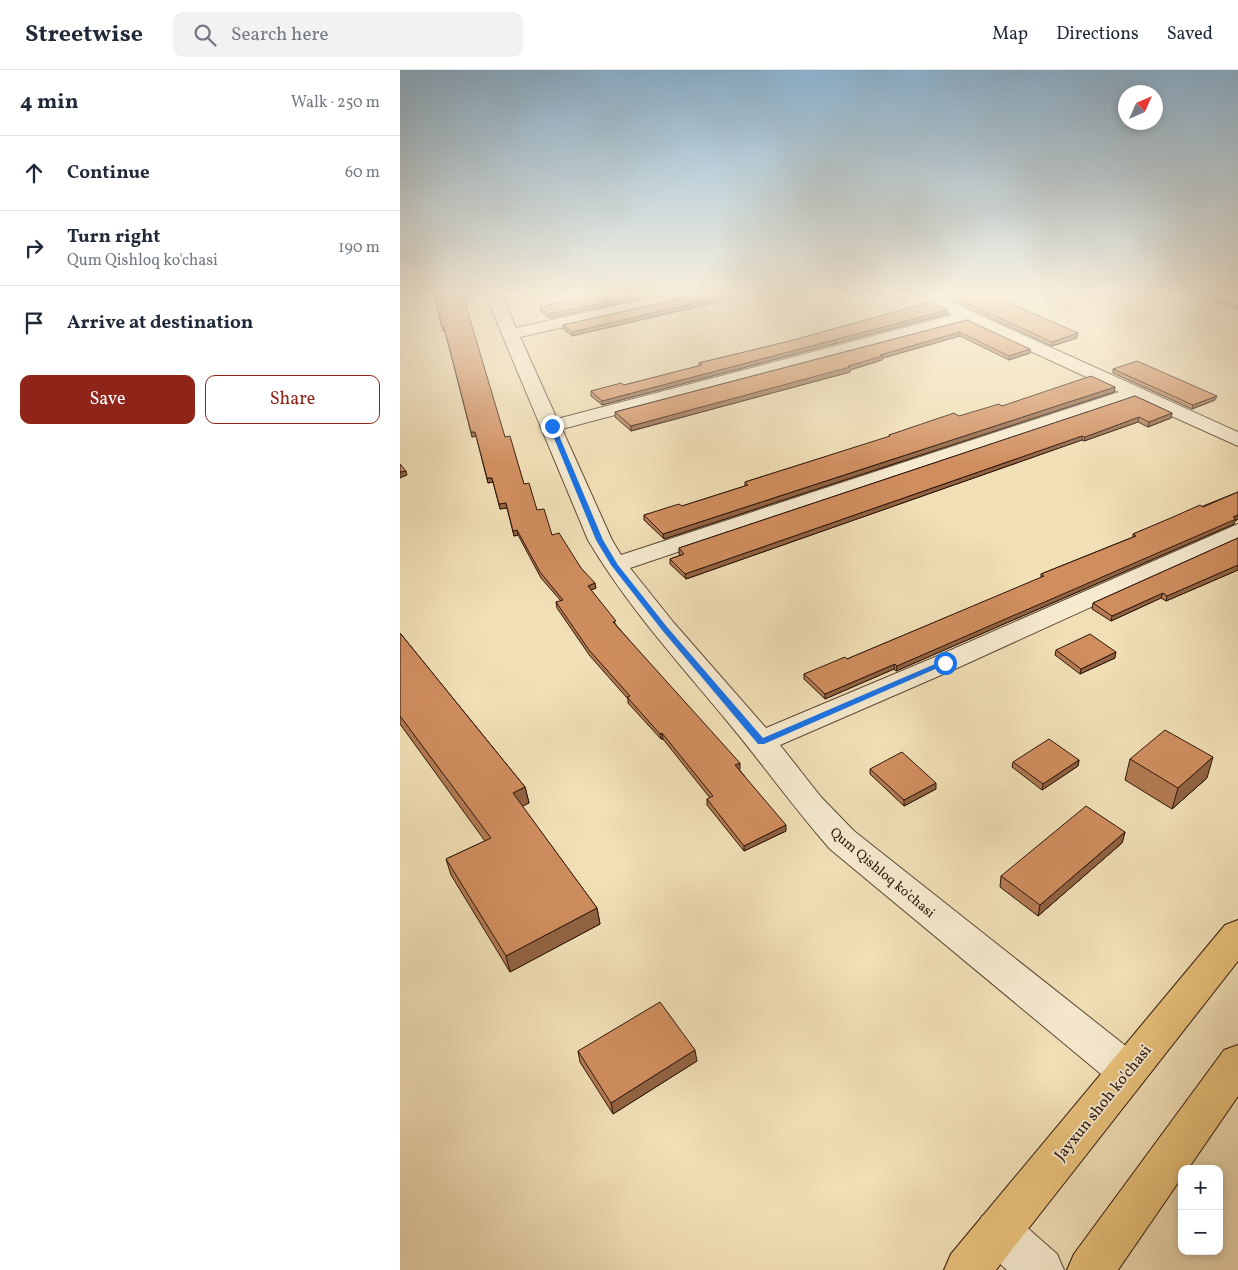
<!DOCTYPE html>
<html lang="en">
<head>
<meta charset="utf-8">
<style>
  :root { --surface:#fff; --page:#f2f2f3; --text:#1f2937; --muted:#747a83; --line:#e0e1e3; --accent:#8f2418 }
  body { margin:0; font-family:Vollkorn,serif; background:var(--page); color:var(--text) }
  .controls { position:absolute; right:15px; bottom:15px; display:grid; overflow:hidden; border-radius:10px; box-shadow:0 2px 8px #0003 }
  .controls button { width:45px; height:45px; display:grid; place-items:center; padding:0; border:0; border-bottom:1px solid var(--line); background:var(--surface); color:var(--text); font:25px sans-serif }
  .compass { position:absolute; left:718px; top:15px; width:45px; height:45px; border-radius:50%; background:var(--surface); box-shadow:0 2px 8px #0003; rotate:45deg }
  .stop { position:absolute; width:15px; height:15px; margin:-11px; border:4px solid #1a73e8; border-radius:50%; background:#fff }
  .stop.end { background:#1a73e8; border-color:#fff; box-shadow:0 1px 5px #0008 }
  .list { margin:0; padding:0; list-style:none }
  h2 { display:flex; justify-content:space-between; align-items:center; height:65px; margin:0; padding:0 20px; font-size:21px }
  h2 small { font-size:16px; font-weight:400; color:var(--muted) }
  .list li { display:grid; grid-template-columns:32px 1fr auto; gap:15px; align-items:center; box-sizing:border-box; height:75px; padding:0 20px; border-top:1px solid var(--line) }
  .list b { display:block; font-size:19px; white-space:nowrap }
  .list p { margin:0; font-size:16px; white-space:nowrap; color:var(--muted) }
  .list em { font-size:16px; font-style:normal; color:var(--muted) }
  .actions { display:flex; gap:10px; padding:15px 20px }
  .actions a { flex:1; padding:11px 0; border:1px solid var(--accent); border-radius:10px; text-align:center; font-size:18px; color:var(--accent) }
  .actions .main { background:var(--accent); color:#fff }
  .icon { flex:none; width:28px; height:28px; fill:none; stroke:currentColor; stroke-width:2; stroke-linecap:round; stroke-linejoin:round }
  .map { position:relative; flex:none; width:838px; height:1200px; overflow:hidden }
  header { display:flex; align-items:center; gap:30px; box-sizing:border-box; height:70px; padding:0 25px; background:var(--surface); border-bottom:1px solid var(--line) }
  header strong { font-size:24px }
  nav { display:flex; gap:28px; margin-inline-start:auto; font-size:18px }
  .search { width:350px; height:45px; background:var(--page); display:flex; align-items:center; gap:12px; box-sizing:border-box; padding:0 18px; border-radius:10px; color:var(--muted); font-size:19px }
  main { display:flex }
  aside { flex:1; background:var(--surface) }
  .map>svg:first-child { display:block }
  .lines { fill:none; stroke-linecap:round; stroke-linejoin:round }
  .minor-casing { stroke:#5e4836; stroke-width:2 }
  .trunk-casing { stroke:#2d160b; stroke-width:2 }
  .minor { fill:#f6eacf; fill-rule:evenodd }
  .trunk { fill:#e8c07a; fill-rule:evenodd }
  .wall { fill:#b37a52; stroke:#2d160b }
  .shaded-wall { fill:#926342; stroke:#2d160b }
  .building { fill:#d08e5f; stroke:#2d160b }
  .route { fill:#1a73e8 }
  .labels { text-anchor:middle; stroke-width:4; stroke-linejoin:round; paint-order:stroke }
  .street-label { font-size:14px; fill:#2d160b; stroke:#f6eacf }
  .near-street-label { font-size:16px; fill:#2d160b; stroke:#f6eacf }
</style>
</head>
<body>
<header>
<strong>Streetwise</strong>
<div class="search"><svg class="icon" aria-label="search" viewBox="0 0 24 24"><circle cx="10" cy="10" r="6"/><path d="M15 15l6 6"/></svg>Search here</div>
<nav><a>Map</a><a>Directions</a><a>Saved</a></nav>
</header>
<main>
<aside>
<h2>4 min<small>Walk · 250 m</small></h2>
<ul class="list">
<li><svg class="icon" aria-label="ahead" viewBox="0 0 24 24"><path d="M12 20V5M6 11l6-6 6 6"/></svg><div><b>Continue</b></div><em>60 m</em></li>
<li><svg class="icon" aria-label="right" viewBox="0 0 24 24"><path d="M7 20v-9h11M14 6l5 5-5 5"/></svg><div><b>Turn right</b><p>Qum Qishloq ko'chasi</p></div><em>190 m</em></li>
<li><svg class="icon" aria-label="arrive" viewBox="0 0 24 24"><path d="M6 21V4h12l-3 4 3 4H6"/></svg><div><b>Arrive at destination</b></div></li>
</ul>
<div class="actions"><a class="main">Save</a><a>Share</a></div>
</aside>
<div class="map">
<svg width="838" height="1200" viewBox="0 0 838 1200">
  <rect width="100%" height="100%" fill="#f1dfb5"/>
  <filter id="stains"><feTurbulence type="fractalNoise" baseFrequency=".004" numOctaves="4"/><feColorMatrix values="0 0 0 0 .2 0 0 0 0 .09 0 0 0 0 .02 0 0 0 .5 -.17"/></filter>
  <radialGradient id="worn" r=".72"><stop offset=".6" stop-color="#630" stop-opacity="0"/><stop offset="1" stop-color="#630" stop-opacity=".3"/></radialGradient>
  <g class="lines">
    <defs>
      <g id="minor">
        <path d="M86 226H102L116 258 259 226H287L285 229 279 231 120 267 157 349 553 245 519 229 517 226H537L838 362V376L734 329 230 498 274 553 366 658 535 587 838 454V470L555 599 380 675 421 727 454 761 741 988 747 1001 741 1014 727 1019 713 1014 430 779C394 738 362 693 327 651 279 593 227 536 188 470ZM567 252 719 322 221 485 212 470 162 359Z"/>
        <polygon points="598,1140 614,1146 657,1184 664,1200 607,1200 582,1178 576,1162 582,1146"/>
      </g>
      <g id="trunk">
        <polygon points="838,850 838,891 596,1200 544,1200 551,1184 825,855"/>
        <polygon points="838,975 838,1026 788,1099 782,1099 782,1107 718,1200 667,1200 674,1184 824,980"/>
      </g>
    </defs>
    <!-- minor casing -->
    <use href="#minor" class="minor-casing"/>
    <!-- trunk casing -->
    <use href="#trunk" class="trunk-casing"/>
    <!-- minor -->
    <use href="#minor" class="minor"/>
    <!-- trunk -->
    <use href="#trunk" class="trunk"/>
  </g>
  <!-- wall -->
  <g class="wall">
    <polygon points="35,226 105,367 124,414 137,440 152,465 181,498 196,518 191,520 217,556 340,699 339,699 386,761 344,781 307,735 307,729 310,728 263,669 261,669 228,633 228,629 190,586 157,538 156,532 161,531 141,508 118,465 114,466 107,438 100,439 93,412 88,413 76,366 72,367 45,261 43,261"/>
    <polygon points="190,226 252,226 150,248 140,241 140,237"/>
    <polygon points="286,226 343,226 172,266 163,259 163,255 279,229 285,227"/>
    <polygon points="551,226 677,268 652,276 551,230"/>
    <polygon points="797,226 838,226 838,240"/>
    <polygon points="504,239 548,244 202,335 191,326 191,321 224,315 299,296 299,293 390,271 504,240"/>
    <polygon points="567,250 630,283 609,290 560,266 483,288 482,290 450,300 450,302 231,361 215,347 215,342"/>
    <polygon points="713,299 815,330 792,339 713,303"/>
    <polygon points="715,317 714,322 264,469 244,450 244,445 282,436 345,416 345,412 489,367 489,365 602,336"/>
    <polygon points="735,326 772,343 771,348 748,357 738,352 684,371 682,370 286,509 270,494 270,489 281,485 279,484 279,478"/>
    <polygon points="838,422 838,449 835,451 834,454 496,601 494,599 425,629 404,609 404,604 447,589 641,508 641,504 733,467 733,464"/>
    <polygon points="838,468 838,500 766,531 761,528 711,551 692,539 693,533"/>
    <polygon points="0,563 125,717 129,733 122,736 197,838 200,854 110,902 51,805 46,789 85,771 0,654"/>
    <polygon points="656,580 715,588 680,604 655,585"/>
    <polygon points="730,689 807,708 772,739 725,710"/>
    <polygon points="679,690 678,696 642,720 612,697 613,692"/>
    <polygon points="470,699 536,719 504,736 470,704"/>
    <polygon points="725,762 722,773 638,846 600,817 601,806"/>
    <polygon points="178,981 297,991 213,1044 180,992"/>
  </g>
  <!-- shaded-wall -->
  <g class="shaded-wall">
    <polygon points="234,226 252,226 150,248 149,244"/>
    <polygon points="325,226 343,226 172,266 172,262"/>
    <polygon points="548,240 548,244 202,335 202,331"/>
    <polygon points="560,262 560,266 483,288 482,290 450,300 450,302 231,361 231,356 448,296 480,285"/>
    <polygon points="678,263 677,268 652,276 652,272"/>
    <polygon points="630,279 630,283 609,290 609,286"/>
    <polygon points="715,317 714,322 264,469 263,464"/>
    <polygon points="817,326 815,330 792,339 793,335"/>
    <polygon points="772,343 771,348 748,357 749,352"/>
    <polygon points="739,347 738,352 684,371 685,367"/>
    <polygon points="71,362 75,362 76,366 72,367"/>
    <polygon points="682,366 682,370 286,509 285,504"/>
    <polygon points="6,401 7,405 0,408 0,402"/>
    <polygon points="87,408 92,408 93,412 88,413"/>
    <polygon points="106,433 107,438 100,439 99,434"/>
    <polygon points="838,445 838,449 835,451 834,454 496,601 497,596"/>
    <polygon points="117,460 118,465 114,466 113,461"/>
    <polygon points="838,495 838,500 766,531 767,526"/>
    <polygon points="195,513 196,518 189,521 188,516"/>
    <polygon points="763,523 761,528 711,551 712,546"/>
    <polygon points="716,582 715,588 680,604 681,599"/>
    <polygon points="495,594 494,599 425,629 425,624"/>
    <polygon points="262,663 263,669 261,669 260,664"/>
    <polygon points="813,687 807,708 772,739 778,718"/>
    <polygon points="679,690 678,696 642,720 643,714"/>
    <polygon points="340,693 340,699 335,701 335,695"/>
    <polygon points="536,713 536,719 504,736 504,730"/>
    <polygon points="125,717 129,733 117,739 113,723"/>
    <polygon points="386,755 386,761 344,781 344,776"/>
    <polygon points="725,762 722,773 638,846 640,835"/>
    <polygon points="197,838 200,854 110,902 106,886"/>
    <polygon points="295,980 297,991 213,1044 211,1033"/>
  </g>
  <!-- building -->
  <g class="building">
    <polygon points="35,226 63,226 105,367 110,366 124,414 129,413 137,440 144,439 152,465 159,463 181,498 195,513 188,516 216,551 213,552 340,693 335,695 386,755 344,776 307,729 313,726 262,663 260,664 227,627 230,626 189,580 156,532 163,530 140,502 117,460 113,461 106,433 99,434 92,408 87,408 75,362 71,362 44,257 42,257"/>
    <polygon points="190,226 234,226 149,244 140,237"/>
    <polygon points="286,226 325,226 172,262 163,255 279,229 285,227"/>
    <polygon points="551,226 593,226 678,263 652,272"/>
    <polygon points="809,226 838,226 838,236"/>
    <polygon points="530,232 548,240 202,331 191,321 221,313 224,315 302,295 299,293 390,271"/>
    <polygon points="567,250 630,279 609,286 560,262 480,285 483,286 448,296 450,297 231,356 215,342"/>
    <polygon points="737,291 817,326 793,335 713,299"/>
    <polygon points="691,306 715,317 263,464 244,445 279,434 282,436 348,415 345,412 490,366 489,365 554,343 559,346 599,334 602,336"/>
    <polygon points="735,326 772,343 749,352 739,347 685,367 682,366 285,504 270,489 284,484 279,478"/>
    <polygon points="0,394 6,401 0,402"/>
    <polygon points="838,422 838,445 833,447 836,449 497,596 495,594 425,624 404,604 445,587 447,589 644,506 641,504 736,466 733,464 773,447 800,435 803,437"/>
    <polygon points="838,468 838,495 767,526 763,523 712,546 693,533"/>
    <polygon points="0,563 125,717 113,723 197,838 106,886 46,789 91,768 0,646"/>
    <polygon points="690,564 716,582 681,599 656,580"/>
    <polygon points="765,660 813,687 778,718 730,689"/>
    <polygon points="649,669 679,690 643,714 613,692"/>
    <polygon points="502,682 536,713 504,730 470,699"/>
    <polygon points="686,736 725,762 640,835 601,806"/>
    <polygon points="260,932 295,980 211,1033 178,981"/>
  </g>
  <!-- sky -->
  <linearGradient id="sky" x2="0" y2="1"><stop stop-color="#8bb6d5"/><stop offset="0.57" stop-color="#f9f1de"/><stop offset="1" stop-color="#f9f1de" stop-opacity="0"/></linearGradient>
  <rect width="838" height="394" fill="url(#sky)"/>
  <!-- route -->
  <polygon class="route" points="152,355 155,356 203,470 218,495 267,557 363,668 542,591 549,593 364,674 358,674 262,560 211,495 196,470 149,356"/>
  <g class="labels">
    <!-- street labels -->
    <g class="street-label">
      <text transform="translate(483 802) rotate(40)" y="5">Qum Qishloq ko'chasi</text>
    </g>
    <!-- near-street labels -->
    <g class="near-street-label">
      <text transform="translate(702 1032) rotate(-51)" y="6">Jayxun shoh ko'chasi</text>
    </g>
  </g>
  <rect width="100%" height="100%" filter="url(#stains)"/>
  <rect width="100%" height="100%" fill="url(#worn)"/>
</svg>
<div class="controls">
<button>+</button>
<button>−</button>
</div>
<svg class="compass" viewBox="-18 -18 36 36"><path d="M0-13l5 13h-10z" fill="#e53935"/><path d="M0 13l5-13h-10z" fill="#747a83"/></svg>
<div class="stop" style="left:545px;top:593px"></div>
<div class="stop end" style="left:152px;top:356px"></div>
</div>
</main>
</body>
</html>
